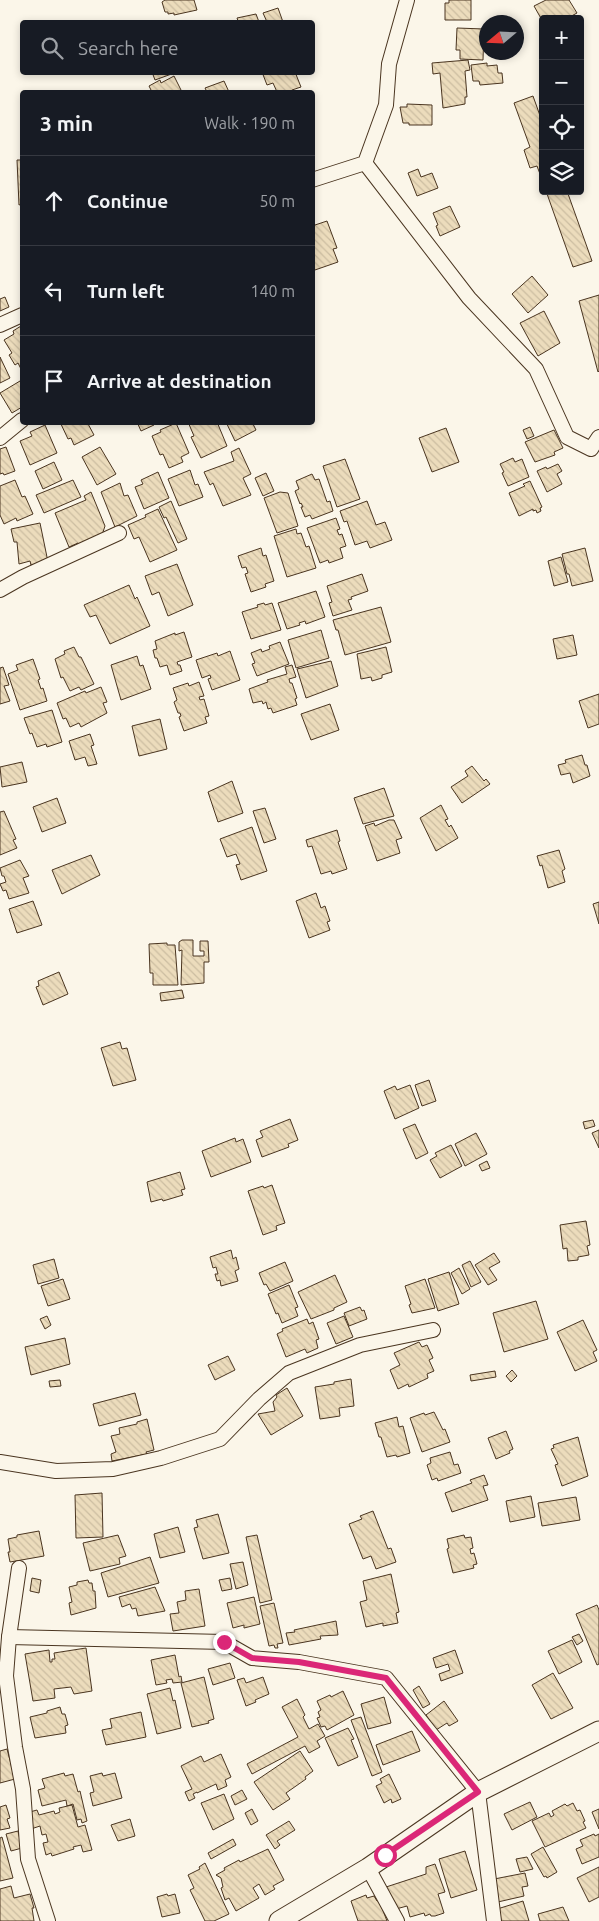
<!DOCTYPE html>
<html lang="en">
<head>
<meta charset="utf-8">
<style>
  :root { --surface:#171b24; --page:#242831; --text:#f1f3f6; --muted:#9ea1a6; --line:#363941 }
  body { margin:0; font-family:Ubuntu,sans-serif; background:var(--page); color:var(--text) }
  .controls { position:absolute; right:15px; top:15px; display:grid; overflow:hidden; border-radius:5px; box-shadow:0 2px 8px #0003 }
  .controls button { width:45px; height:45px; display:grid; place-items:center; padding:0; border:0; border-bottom:1px solid var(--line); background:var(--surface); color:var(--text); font:25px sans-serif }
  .compass { position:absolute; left:479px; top:15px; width:45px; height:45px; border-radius:50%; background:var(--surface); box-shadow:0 2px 8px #0003; rotate:251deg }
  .stop { position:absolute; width:15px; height:15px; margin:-11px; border:4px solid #db2777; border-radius:50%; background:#fff }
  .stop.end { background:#db2777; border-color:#fff; box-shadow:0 1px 5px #0008 }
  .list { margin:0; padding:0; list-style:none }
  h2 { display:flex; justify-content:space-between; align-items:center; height:65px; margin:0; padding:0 20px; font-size:21px }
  h2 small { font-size:16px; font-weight:400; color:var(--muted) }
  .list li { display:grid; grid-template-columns:32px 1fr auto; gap:15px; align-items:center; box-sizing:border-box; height:90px; padding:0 20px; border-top:1px solid var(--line) }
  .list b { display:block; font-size:19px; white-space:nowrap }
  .list em { font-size:16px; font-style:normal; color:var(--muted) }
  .icon { flex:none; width:28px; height:28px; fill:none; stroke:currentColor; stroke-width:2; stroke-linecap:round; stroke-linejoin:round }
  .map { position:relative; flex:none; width:599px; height:1921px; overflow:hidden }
  .search { position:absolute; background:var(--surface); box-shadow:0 2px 8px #0003; left:20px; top:20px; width:295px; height:55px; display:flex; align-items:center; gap:12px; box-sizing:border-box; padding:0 18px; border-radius:5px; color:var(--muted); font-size:19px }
  .panel { position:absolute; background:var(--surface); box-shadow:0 2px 8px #0003; left:20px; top:90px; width:295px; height:335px; border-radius:5px }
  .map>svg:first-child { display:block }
  .building { fill:url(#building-back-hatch); stroke:#4a3520 }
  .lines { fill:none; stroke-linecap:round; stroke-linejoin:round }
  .street-casing { stroke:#4a3520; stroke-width:16 }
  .secondary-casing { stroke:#4a3520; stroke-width:21 }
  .street { stroke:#fbf6e9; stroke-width:14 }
  .secondary { stroke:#fbf6e9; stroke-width:19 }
  .route { stroke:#db2777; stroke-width:6 }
</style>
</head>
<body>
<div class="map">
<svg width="599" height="1921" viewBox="0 0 599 1921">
  <defs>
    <pattern id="building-back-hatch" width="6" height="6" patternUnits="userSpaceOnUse" patternTransform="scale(1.25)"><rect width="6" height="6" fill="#ecdcbc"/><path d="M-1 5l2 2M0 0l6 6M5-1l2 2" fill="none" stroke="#ccbda1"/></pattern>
  </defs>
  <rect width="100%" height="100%" fill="#fbf6e9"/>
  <!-- building -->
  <g class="building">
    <polygon points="165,0 194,0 197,10 174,15 174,13 168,14 168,12 165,12 162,2"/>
    <polygon points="449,0 471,0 471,20 445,20 445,3 449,3"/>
    <polygon points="546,0 569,0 577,13 566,19 543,19 543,22 534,6"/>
    <polygon points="278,8 283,22 267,22 263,13"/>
    <polygon points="256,14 259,22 234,22 238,21 237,18"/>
    <polygon points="457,28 484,29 483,60 460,59 460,50 456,50"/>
    <polygon points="468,60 470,70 465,71 467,97 465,97 465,104 443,108 440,73 433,74 432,63"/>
    <polygon points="487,63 487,66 497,65 498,73 502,73 503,83 480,85 479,81 473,81 471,65"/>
    <polygon points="152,72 177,72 155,80"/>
    <polygon points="262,72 295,72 301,87 292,90 292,92 277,92 273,83 267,85"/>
    <polygon points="174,76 182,92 152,92 149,86 160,80 161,83"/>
    <polygon points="224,81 229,92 207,92 205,88"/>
    <polygon points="533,96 543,124 543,182 537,166 530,168 524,150 530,147 514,103"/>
    <polygon points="407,104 432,105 432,125 409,125 409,123 403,123 400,107 407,107"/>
    <polygon points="17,160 22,160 22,204 19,205"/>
    <polygon points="418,169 421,177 432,173 438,188 417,196 408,173"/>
    <polygon points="546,191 567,191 592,261 573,267"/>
    <polygon points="450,206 460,227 440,236 436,226 438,225 433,213"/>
    <polygon points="327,221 337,248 333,249 338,262 312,271 312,226"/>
    <polygon points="532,276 548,295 528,313 512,294"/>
    <polygon points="599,295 599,371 598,372 579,301"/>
    <polygon points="5,297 9,307 0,311 0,299"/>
    <polygon points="544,311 560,343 538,356 520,323"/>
    <polygon points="21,326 22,328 21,369 18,363 15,365 9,355 12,353 4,340 14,334 13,331"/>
    <polygon points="0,357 10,378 0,383"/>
    <polygon points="20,381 22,386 22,407 12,413 0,393"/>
    <polygon points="60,422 87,422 94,435 74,445 71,438 68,439"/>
    <polygon points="137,422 155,422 154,425 141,431"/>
    <polygon points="188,422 217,422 227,446 201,458 191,437 194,436"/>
    <polygon points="226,422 252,422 256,430 235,441"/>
    <polygon points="176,423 189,453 181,457 183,462 169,468 163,454 160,455 152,436 161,432 160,430"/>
    <polygon points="45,425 57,453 30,465 20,441 32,436 30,432"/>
    <polygon points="530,427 534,436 527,439 523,430"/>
    <polygon points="446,428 459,462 432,472 419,438"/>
    <polygon points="554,430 563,448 554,452 555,455 535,462 525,442"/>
    <polygon points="6,447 15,471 4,475 3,473 0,474 0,449"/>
    <polygon points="100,447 116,474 97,485 82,457"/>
    <polygon points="239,448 251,474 243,478 251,495 223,506 213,483 210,485 204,472 234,461 231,452"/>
    <polygon points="513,458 515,462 522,459 529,477 508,486 502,473 504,472 500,464"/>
    <polygon points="345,459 360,499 337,507 323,466"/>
    <polygon points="54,462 62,480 43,489 35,471"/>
    <polygon points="558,464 562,471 557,474 562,484 547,492 537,471 546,467 547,469"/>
    <polygon points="190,470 195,485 198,484 203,497 179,506 168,479"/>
    <polygon points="158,472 169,498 144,509 135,487 143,484 141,480"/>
    <polygon points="266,473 274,491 263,496 255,478"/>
    <polygon points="312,474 315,480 319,479 327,502 330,501 333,511 312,519 310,515 305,517 301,507 303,507 301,503 300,504 295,491 299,489 296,481"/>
    <polygon points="15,480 22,497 25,496 33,514 17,521 16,518 4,524 0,515 0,486"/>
    <polygon points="73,480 81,497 44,513 36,495"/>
    <polygon points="530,481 542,507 540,508 541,511 537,513 536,510 533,511 533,509 519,516 509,493 525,486 523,484"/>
    <polygon points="120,483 124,496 128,495 137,516 115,527 101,492"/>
    <polygon points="91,492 105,526 102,535 79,547 78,543 69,547 55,513 86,500 84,496"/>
    <polygon points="280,492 288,493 298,526 277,533 264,498"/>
    <polygon points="171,501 187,539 178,543 166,517 164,518 159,507"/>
    <polygon points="367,501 376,525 385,522 392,540 370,548 367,541 355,545 347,521 344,522 340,511"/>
    <polygon points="158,509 177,550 150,562 139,537 134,539 128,525 146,517 145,515"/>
    <polygon points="336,518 340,529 337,530 339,535 342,534 346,546 340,548 343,558 329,563 328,560 320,563 307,528"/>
    <polygon points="40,523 48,562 31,565 30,561 19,564 17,542 14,542 11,529"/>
    <polygon points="296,529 297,534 301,533 306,547 309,546 316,568 287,577 274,536"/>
    <polygon points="261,548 263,556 266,555 274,581 265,584 266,587 251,592 245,574 248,573 246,567 242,568 238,556"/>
    <polygon points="585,548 593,581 572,586 569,574 567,574 562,554"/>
    <polygon points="561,557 568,582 554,586 548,561"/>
    <polygon points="177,564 193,605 168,616 159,592 152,595 145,576"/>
    <polygon points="362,574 368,591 351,597 352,599 348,600 352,610 333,616 329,603 332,602 327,586"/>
    <polygon points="129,585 135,599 137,597 150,626 110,644 96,615 90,617 84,605"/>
    <polygon points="316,591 325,617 306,624 305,621 299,623 300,625 287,629 278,603"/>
    <polygon points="264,603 265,605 272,603 281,630 251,639 242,612 258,607 257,605"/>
    <polygon points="381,607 391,642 345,655 338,630 336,630 333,620"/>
    <polygon points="321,630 329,658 296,668 288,640"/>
    <polygon points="184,632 192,657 177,662 178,665 180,665 182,671 170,675 167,665 160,667 157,658 155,658 153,650 157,649 155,641 175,633 175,635"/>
    <polygon points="573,635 577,655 557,659 553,639"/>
    <polygon points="280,642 289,664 257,676 252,664 255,663 251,653 261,649 262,652 270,649 269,646"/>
    <polygon points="74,647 79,657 81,657 94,684 81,690 79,687 70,691 63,677 61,678 55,659 65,654 64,651"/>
    <polygon points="386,647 392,672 382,675 382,678 372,681 371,677 361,679 357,654"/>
    <polygon points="230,651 240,680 212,690 208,679 211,678 210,675 202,678 196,660 217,653 218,656"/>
    <polygon points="137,656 140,666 143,665 151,689 121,700 111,665"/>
    <polygon points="33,659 40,679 38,680 41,689 43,688 47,701 20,710 8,674 18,670 16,665"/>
    <polygon points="331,661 338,686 306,698 297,669"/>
    <polygon points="292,665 296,677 289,679 290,683 292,683 297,698 295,699 297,705 273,713 271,708 268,709 266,702 263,704 262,701 253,703 249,689 268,682 267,680 287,674 285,667"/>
    <polygon points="3,667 9,685 4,686 10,701 0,704 0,668"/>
    <polygon points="199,682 204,696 199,697 200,700 204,699 209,716 205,717 207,723 184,731 179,717 181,716 180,713 178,713 174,702 177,700 173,688 188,683 189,686"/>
    <polygon points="101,687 107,702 103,703 107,713 81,727 79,723 70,727 66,718 63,719 57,703 85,691 86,693"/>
    <polygon points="599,694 599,724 588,728 579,701"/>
    <polygon points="330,704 339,730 311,740 301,714"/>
    <polygon points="52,710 62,742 47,747 46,744 37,747 32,733 30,734 24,718"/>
    <polygon points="160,719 167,749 139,756 132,726"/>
    <polygon points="90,734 94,745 91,746 97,764 88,766 85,757 75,760 69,741"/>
    <polygon points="582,755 585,765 587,765 590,776 573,783 570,773 561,775 558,765 566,763 565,760"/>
    <polygon points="22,762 27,782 2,787 0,767"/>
    <polygon points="472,766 484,781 486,779 490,784 462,803 451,787 468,776 465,771"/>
    <polygon points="232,781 243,813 218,822 208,792"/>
    <polygon points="384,788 394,816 363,824 354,798"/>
    <polygon points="57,798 66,823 42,832 33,807"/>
    <polygon points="441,805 448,819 445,820 449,827 451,825 458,838 436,851 420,818"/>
    <polygon points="265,808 276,839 264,843 253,811"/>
    <polygon points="4,811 16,839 13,840 17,848 0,855 0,812"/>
    <polygon points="389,820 394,820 402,838 396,840 400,853 377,861 365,826 374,823 375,826"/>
    <polygon points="252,827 267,871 241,880 236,865 240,864 236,854 227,857 220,839"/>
    <polygon points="337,830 340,841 338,842 347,869 332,874 331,871 321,874 312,846 308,847 306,840"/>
    <polygon points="559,850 565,869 562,871 565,882 548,888 542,865 540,866 537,856"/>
    <polygon points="91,855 100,875 62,894 52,870"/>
    <polygon points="20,860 29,876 23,878 29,893 9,899 6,890 3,891 0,884 6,882 4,876 2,876 0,868"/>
    <polygon points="316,893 321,908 325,906 330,921 327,922 330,930 309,938 296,901"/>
    <polygon points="33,901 42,925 17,933 9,909"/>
    <polygon points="599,902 599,924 593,904"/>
    <polygon points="182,940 193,940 193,956 204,956 204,951 200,951 200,941 208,941 209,962 204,962 204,983 181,985 182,950 179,951 179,942"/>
    <polygon points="167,943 167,945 175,945 178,985 153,985 153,973 150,973 149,944"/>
    <polygon points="59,972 68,994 43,1005 36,987 39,986 38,981"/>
    <polygon points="182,990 184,998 161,1001 160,993"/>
    <polygon points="120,1042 122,1049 127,1048 136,1080 113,1086 101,1048"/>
    <polygon points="429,1080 436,1101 422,1106 415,1085"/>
    <polygon points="410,1085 419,1108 395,1119 384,1091 395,1086 397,1090"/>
    <polygon points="290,1119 298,1140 288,1144 289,1147 262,1157 256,1140 263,1137 260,1131"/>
    <polygon points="593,1120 595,1126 585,1129 583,1122"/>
    <polygon points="415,1124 428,1153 416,1159 403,1129"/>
    <polygon points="599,1130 599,1148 592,1133"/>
    <polygon points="476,1133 487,1154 465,1166 455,1144"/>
    <polygon points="235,1138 236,1142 243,1139 251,1162 211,1177 202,1151"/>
    <polygon points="451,1145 462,1166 440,1178 430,1160 437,1156 435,1153"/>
    <polygon points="487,1161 490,1168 482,1171 479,1165"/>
    <polygon points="180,1172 185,1189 181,1190 183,1195 163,1201 162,1199 151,1202 147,1182"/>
    <polygon points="272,1185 285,1223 276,1226 277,1230 263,1235 248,1191 263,1186 264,1188"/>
    <polygon points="586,1221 590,1245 587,1246 589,1255 578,1257 578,1260 568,1261 567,1248 563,1249 560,1225"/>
    <polygon points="231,1250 233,1259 236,1257 239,1269 235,1271 238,1281 221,1286 220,1280 217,1281 215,1274 218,1274 216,1267 213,1268 210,1257"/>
    <polygon points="494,1253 500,1262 489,1268 497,1280 488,1285 475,1265"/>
    <polygon points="54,1259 59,1278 38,1284 33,1265"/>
    <polygon points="470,1261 481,1282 471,1287 462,1265"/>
    <polygon points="285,1262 293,1281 270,1291 266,1284 264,1285 259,1273"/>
    <polygon points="459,1268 470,1289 462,1294 451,1273"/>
    <polygon points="449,1272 459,1304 438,1311 428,1279"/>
    <polygon points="335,1275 347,1302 334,1308 334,1310 311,1319 298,1292"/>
    <polygon points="63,1279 70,1299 48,1306 41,1286"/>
    <polygon points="425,1279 435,1308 412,1313 409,1305 411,1304 405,1286"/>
    <polygon points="289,1285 298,1307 295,1308 298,1316 282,1323 278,1313 276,1314 268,1294"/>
    <polygon points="536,1301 548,1339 504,1352 493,1313"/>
    <polygon points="360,1307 362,1311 364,1310 367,1319 349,1326 344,1313"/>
    <polygon points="47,1316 51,1325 45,1329 40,1319"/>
    <polygon points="344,1316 353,1337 336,1344 327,1323"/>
    <polygon points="307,1319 309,1324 313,1322 319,1339 316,1340 318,1348 307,1353 305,1349 286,1357 277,1334 283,1331 282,1329"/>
    <polygon points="583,1320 597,1350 593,1352 597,1361 575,1371 557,1332"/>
    <polygon points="65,1338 70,1364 31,1375 25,1347"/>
    <polygon points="419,1342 422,1347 427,1345 433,1358 429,1360 434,1371 427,1374 428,1378 409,1387 408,1384 398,1389 390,1370 400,1365 394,1353"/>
    <polygon points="228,1356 235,1370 215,1380 208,1365"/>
    <polygon points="512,1370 517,1376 511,1382 506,1376"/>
    <polygon points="495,1371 496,1377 471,1381 470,1375"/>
    <polygon points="351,1379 354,1406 339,1408 340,1416 320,1419 315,1387 334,1384 334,1382"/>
    <polygon points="60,1380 61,1386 50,1387 49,1381"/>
    <polygon points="287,1388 303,1416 271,1435 258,1414 275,1411 273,1402 277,1397 276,1395"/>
    <polygon points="135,1393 141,1415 99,1426 93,1404"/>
    <polygon points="434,1412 443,1430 445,1429 450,1442 422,1452 410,1418 424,1413 425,1415"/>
    <polygon points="397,1417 399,1427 403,1426 410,1453 397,1457 396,1455 387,1457 381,1437 379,1437 375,1423"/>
    <polygon points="147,1419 154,1450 146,1452 147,1454 112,1461 111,1454 116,1452 111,1436 120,1434 119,1428 137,1424 137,1422"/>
    <polygon points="506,1431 513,1449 509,1451 510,1453 496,1459 488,1438"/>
    <polygon points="578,1437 588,1476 562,1486 555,1465 558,1464 551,1449 554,1448 553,1445"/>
    <polygon points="450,1452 454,1465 458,1464 461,1473 438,1481 437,1478 432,1480 427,1465 431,1463 430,1458"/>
    <polygon points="484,1475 488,1485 483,1486 488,1500 452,1512 445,1493 472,1483 470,1480"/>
    <polygon points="102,1493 103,1537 76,1538 75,1495"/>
    <polygon points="531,1496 535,1517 510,1522 506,1501"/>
    <polygon points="576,1497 580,1520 542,1526 538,1503"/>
    <polygon points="373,1511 388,1549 391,1548 396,1562 376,1569 371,1556 363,1559 349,1524 362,1519 360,1516"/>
    <polygon points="218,1514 229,1553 203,1559 194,1528 198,1527 196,1520"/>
    <polygon points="178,1527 185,1552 160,1558 154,1534"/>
    <polygon points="39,1531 44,1556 10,1562 8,1552 10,1552 8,1539 17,1537 17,1535"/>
    <polygon points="118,1535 126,1556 119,1558 120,1564 90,1571 83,1543"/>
    <polygon points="257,1535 272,1600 260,1603 246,1537"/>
    <polygon points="464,1535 465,1538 471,1537 473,1548 470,1549 471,1554 474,1553 477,1564 473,1565 474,1568 453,1573 447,1549 449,1548 447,1539"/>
    <polygon points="150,1557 159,1583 108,1597 101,1573"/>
    <polygon points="243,1562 248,1585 236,1589 230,1564"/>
    <polygon points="391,1574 399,1612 396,1613 398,1623 383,1626 383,1623 366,1627 360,1602 367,1600 363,1581"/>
    <polygon points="32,1578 41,1580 39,1593 30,1591"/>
    <polygon points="230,1578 232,1589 222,1591 219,1580"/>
    <polygon points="88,1580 89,1583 92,1583 93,1591 95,1591 96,1608 71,1615 69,1603 72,1602 69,1587 77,1585 77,1582"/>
    <polygon points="155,1587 165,1611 138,1616 136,1608 132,1609 130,1604 122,1607 119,1597"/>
    <polygon points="199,1589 205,1626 173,1631 170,1614 179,1613 177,1602 186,1600 185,1591"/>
    <polygon points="254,1597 260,1624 244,1628 244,1625 233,1628 227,1603"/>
    <polygon points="274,1603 283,1643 277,1644 278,1648 275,1648 274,1645 269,1646 260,1606"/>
    <polygon points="597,1605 599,1610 599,1664 597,1665 576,1614"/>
    <polygon points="336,1621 338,1635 320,1636 321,1639 289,1645 286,1633 295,1632 294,1630"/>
    <polygon points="579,1634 583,1641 577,1645 572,1637"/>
    <polygon points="572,1640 582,1662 559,1674 548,1651"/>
    <polygon points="86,1648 92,1691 74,1694 71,1687 54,1689 55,1698 33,1701 25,1654 49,1650 50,1662 52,1662 52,1659 55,1659 54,1653"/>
    <polygon points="455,1650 463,1673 441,1681 439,1674 450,1670 448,1664 436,1668 433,1658"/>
    <polygon points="175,1655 179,1677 181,1676 182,1682 173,1683 172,1679 166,1680 167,1683 156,1685 151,1660"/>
    <polygon points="230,1663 235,1678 213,1685 208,1669"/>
    <polygon points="553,1673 573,1708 551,1719 532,1685"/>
    <polygon points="204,1677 214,1719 208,1721 209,1723 192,1727 181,1683"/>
    <polygon points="263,1677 269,1694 255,1700 256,1702 246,1706 237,1680 244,1678 246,1683"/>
    <polygon points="419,1686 430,1704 423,1708 413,1690"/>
    <polygon points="170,1688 173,1701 175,1700 181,1728 157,1734 147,1694"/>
    <polygon points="343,1691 354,1715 327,1730 325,1726 321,1727 317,1718 320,1717 318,1712 321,1710 317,1701 330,1695 331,1697"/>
    <polygon points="384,1697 391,1723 368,1729 361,1704"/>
    <polygon points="297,1699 305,1715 303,1717 309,1729 318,1724 325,1736 317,1741 320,1747 309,1753 305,1746 252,1774 247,1764 298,1737 282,1707"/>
    <polygon points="444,1701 458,1721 449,1726 447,1723 436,1730 426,1715"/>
    <polygon points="60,1707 62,1714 65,1714 68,1725 65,1726 66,1733 35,1738 30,1717 47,1713 47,1711"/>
    <polygon points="141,1712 146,1737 106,1745 102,1730 112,1728 110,1719"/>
    <polygon points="361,1717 382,1772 372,1776 351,1720"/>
    <polygon points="348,1728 354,1739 351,1740 358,1757 338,1766 325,1738"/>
    <polygon points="412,1731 420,1751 383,1765 376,1745"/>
    <polygon points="7,1749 15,1779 0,1783 0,1751"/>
    <polygon points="300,1751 313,1771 305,1777 306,1779 286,1793 290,1799 273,1810 254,1782"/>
    <polygon points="221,1754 231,1777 225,1780 227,1786 218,1790 216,1784 197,1793 197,1792 193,1794 195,1798 189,1801 185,1792 192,1789 181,1766 201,1756 204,1762"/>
    <polygon points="64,1773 65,1776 73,1774 78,1792 80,1791 87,1821 82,1823 81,1819 77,1820 73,1804 67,1806 66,1800 42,1806 38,1790 45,1788 42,1779"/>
    <polygon points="102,1773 103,1776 115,1773 122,1798 93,1806 90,1793 94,1792 90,1776"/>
    <polygon points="389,1774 401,1799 392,1803 391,1799 384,1803 376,1786 382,1783 380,1779"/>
    <polygon points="242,1790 247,1799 235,1805 231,1796"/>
    <polygon points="224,1794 234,1819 213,1830 201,1803"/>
    <polygon points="530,1802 537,1817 512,1830 504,1814"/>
    <polygon points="573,1803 577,1811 580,1810 585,1821 583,1822 586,1828 545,1847 532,1821 549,1813 551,1817 554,1815 552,1811 565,1804 567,1806"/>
    <polygon points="6,1805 10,1818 7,1819 10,1828 0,1830 0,1807"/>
    <polygon points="72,1805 78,1827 85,1825 92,1850 83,1852 81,1845 73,1847 74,1849 52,1856 51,1853 46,1855 43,1843 48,1842 46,1834 42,1835 40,1826 31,1829 26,1813 37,1810 39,1815 54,1811 55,1814 60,1812 59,1808"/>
    <polygon points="252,1809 258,1821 251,1825 245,1813"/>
    <polygon points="599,1809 599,1829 592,1812"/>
    <polygon points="130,1819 135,1836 118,1841 111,1825"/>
    <polygon points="289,1821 295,1830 277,1841 280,1845 275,1849 266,1835"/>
    <polygon points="18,1831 22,1848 11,1851 6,1834"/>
    <polygon points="594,1834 595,1836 599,1834 599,1857 582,1864 576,1849 583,1846 580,1840"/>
    <polygon points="2,1837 13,1878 0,1881 0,1838"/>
    <polygon points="233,1839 236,1845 211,1859 208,1853"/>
    <polygon points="543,1847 557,1872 547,1878 546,1876 544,1877 531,1854"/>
    <polygon points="268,1849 284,1880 273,1886 275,1889 265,1895 259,1884 253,1888 259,1898 236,1911 229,1898 225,1900 221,1888 223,1887 221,1878 216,1875 225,1870 224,1868 239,1860 240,1862"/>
    <polygon points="465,1851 477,1890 451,1898 439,1859"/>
    <polygon points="527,1857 533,1869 520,1872 516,1859"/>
    <polygon points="205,1863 229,1914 214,1921 205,1921 190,1890 194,1888 188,1875 200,1869 199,1867"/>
    <polygon points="435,1864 445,1892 438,1894 444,1913 435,1916 431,1916 430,1914 425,1916 424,1913 410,1917 407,1906 396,1909 383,1888 426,1874 426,1867"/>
    <polygon points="599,1867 599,1897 589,1902 577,1878"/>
    <polygon points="525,1873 528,1886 522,1887 524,1896 489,1904 484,1881"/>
    <polygon points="11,1886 14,1898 30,1894 34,1908 32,1908 34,1921 0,1921 0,1889"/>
    <polygon points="167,1894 168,1896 175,1894 180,1913 162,1917 157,1897"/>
    <polygon points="366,1895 367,1898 374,1896 377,1901 379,1900 387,1921 358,1921 351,1901"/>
    <polygon points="523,1901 529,1921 498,1921 494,1910"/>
    <polygon points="563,1907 569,1921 540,1921 538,1914"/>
  </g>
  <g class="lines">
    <defs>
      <g id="street">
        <polyline points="365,163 469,298 536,369 567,437 591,449 599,437"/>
        <polyline points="312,180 365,163 386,105 389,64 407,0"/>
        <polyline points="0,325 22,315"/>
        <polyline points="0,438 22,420"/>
        <polyline points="0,590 23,577 119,533"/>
        <polyline points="0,1462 56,1471 113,1469 161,1458 220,1439 259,1399 289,1373 360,1345 433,1330"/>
        <polyline points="19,1568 9,1637 6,1676 15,1747 23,1789 28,1859 48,1921"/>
        <polyline points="9,1637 224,1642 252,1658 299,1662 386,1678 478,1792 494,1921"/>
        <polyline points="368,1868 397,1921"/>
      </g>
      <polyline id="secondary" points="279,1921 368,1868 478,1792 599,1731"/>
    </defs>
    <!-- street casing -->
    <use href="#street" class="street-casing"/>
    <!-- secondary casing -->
    <use href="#secondary" class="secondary-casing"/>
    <!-- street -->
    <use href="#street" class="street"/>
    <!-- secondary -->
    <use href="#secondary" class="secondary"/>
  </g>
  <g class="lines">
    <!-- route -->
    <polyline class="route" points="224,1642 252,1658 299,1662 386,1678 478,1792 385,1855"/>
  </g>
</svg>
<div class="controls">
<button>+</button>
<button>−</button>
<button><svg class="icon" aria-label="locate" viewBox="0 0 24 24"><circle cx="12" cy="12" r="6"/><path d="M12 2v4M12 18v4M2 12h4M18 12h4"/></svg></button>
<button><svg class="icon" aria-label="layers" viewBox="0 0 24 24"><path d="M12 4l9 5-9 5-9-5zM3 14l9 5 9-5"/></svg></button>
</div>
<svg class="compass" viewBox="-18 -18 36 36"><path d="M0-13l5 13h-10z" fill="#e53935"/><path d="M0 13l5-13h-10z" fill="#9ea1a6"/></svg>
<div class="stop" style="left:385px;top:1855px"></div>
<div class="stop end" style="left:224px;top:1642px"></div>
<div class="search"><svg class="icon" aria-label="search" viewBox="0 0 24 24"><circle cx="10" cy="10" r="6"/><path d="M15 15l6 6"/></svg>Search here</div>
<section class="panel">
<h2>3 min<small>Walk · 190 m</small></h2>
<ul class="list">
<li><svg class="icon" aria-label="ahead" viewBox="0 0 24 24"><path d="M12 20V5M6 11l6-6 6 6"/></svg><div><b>Continue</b></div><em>50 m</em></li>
<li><svg class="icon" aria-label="left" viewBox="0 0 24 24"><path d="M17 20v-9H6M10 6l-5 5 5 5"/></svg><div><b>Turn left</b></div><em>140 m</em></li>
<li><svg class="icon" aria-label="arrive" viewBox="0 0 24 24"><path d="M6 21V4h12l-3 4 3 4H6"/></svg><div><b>Arrive at destination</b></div></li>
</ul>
</section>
</div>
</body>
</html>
